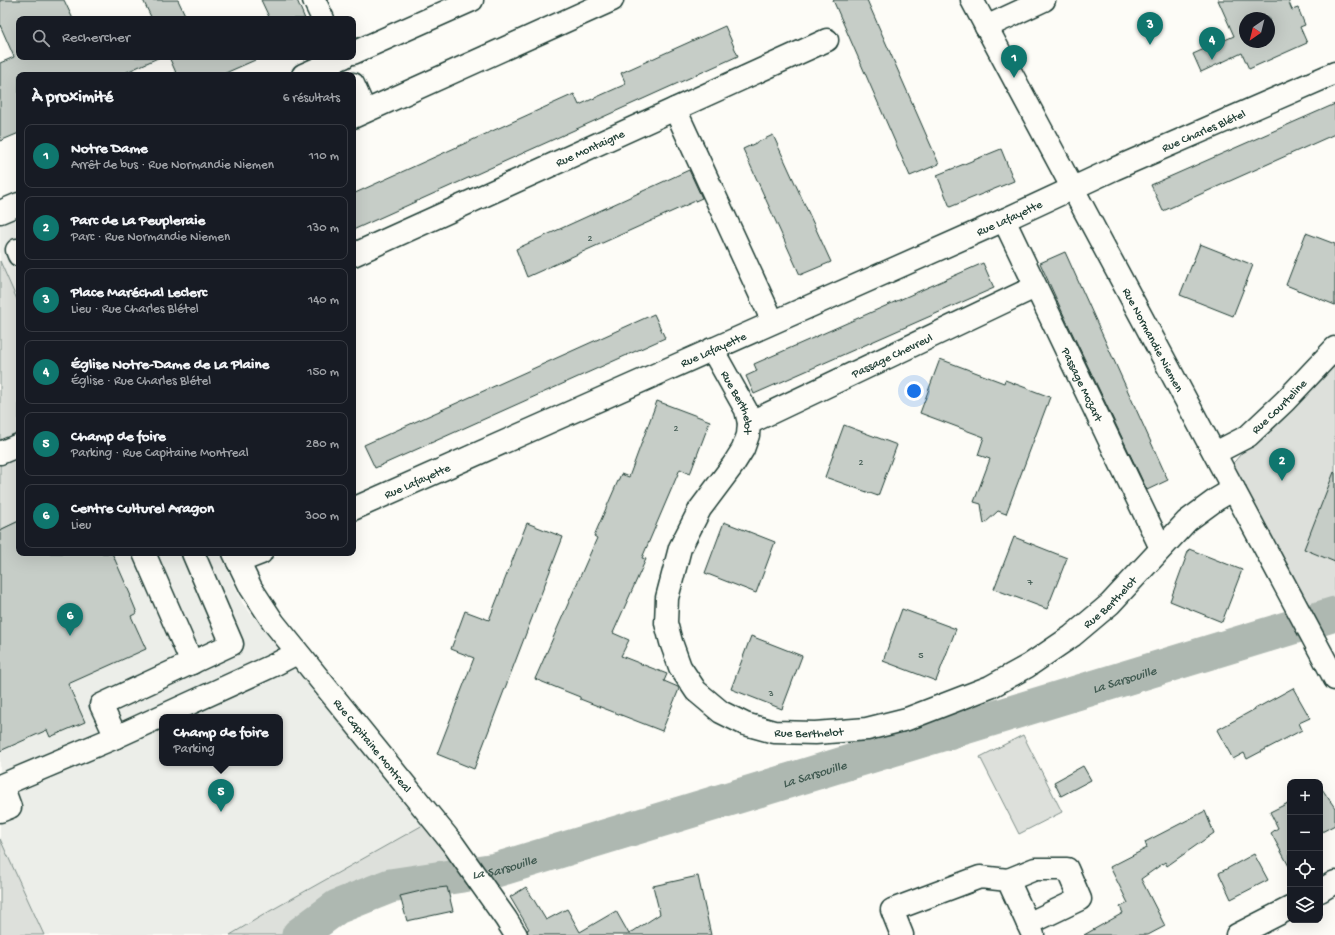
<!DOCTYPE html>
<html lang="fr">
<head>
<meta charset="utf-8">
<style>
  :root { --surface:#171b24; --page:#242831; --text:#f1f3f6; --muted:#9ea1a6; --line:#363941; --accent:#0f766e }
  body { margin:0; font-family:"Gochi Hand",sans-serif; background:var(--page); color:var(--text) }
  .controls { position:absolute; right:12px; bottom:12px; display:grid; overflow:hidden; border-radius:8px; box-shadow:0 4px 16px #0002 }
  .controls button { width:36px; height:36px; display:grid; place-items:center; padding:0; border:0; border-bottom:1px solid var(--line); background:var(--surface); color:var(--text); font:20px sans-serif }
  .compass { position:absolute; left:1239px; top:12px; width:36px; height:36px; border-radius:50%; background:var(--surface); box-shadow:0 4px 16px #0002; rotate:215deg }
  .you { position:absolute; left:914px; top:391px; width:14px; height:14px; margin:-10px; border:3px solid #fff; border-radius:50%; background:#1a73e8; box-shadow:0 0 0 6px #1a73e833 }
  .badge { display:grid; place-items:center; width:26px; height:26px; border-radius:50%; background:var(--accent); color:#fff; font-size:13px; font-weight:700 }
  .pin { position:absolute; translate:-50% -33px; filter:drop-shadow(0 1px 2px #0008) }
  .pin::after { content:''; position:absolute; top:21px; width:14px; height:12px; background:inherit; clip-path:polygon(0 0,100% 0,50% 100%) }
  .popup { position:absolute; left:159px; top:714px; width:124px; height:52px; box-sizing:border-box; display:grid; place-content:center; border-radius:8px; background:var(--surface); filter:drop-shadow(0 1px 3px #0005); font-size:13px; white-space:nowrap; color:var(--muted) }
  .popup b { font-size:15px; color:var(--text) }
  .popup::after { content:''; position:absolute; left:50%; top:100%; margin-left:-8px; border:8px solid transparent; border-top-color:var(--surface) }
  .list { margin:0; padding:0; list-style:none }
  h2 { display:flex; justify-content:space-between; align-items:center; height:52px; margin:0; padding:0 16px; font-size:17px }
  h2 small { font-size:13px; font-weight:400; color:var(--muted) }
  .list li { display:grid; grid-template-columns:26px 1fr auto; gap:12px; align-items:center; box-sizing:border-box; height:64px; margin:0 8px 8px; padding:0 8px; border:1px solid var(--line); border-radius:8px }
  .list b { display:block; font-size:15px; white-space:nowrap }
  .list p { margin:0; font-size:13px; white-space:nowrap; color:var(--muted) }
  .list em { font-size:13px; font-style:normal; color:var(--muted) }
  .icon { flex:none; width:22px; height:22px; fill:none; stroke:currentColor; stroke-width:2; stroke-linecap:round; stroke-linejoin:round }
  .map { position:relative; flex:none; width:1335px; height:935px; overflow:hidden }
  .search { position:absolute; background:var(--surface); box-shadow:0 4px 16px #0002; left:16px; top:16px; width:340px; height:44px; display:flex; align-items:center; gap:10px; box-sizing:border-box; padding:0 14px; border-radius:8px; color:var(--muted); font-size:15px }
  .panel { position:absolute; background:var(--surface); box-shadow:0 4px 16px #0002; left:16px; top:72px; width:340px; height:484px; border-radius:8px }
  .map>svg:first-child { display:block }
  .built { fill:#eceee9; fill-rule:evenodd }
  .green { fill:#dde0db; stroke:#7e8e88 }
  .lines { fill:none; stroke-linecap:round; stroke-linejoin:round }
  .river { stroke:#aeb8b1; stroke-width:35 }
  .building { fill:#c6cdc7; stroke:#1f3d34; fill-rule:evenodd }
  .minor-casing { stroke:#1f3d34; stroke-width:25 }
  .major-casing { stroke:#1f3d34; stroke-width:25 }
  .minor { stroke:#fdfcf7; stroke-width:22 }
  .major { stroke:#fdfcf7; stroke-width:22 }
  .labels { text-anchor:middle; stroke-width:4; stroke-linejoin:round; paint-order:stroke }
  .number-label { font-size:10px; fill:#496159 }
  .street-label { font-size:12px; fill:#1f3d34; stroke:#fdfcf7 }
  .water-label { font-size:13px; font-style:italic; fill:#435c53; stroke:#fdfcf7 }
</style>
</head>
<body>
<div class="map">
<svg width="1335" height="935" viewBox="0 0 1335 935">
  <rect width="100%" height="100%" fill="#fdfcf7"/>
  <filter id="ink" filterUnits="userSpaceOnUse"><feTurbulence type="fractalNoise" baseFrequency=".025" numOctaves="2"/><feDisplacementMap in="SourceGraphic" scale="8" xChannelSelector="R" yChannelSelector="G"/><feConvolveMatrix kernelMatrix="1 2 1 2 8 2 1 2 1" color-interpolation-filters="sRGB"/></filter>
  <g filter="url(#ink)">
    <!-- built -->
    <path class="built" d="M19 209V553H220L243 604 407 798 459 872 391 884 316 928 308 935H0V218ZM162 717H280V763H162Z"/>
    <!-- green -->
    <g class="green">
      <polygon points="0,261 19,304 19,521 0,530"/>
      <polygon points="1335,348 1335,602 1298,608 1225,473 1285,401"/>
      <polygon points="1023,735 1062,812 1019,834 980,757"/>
      <polygon points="423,825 459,872 391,884 316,928 308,935 230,935 270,911"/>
      <polygon points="0,839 44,935 0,935"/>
    </g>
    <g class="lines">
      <!-- river -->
      <path class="river" id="s1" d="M299 935 337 907 390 886 496 870 1335 614"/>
    </g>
    <!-- building -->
    <g class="building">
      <polygon points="0,0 64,0 73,19 19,19 19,57 160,57 120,75 19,75 19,133 0,141 0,63 14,57 0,25"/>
      <polygon points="143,0 178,0 187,19 152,19"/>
      <polygon points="261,0 297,0 305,19 270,19"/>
      <polygon points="833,0 867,0 939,164 910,176"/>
      <path d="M1218 0H1288L1292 10 1298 8 1305 25 1300 27 1307 43 1249 69 1242 53 1201 72 1193 54 1234 36ZM1245 18H1269V42H1245Z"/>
      <polygon points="725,26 738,56 353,230 353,194 574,94 579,105 626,84 621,73"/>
      <polygon points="169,57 262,57 221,75 177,75"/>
      <polygon points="1335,104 1335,134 1163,211 1151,185"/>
      <polygon points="773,135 831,262 800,275 743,149"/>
      <polygon points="1001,149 1014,181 950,207 937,175"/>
      <polygon points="689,170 702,198 527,277 516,249"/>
      <polygon points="1306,233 1335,244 1335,305 1286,285"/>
      <polygon points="1200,244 1253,265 1233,316 1180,295"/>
      <polygon points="1065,252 1168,480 1147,490 1065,318 1040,263"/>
      <polygon points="983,263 994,288 754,394 746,376 757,371 754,364"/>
      <polygon points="654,314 665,338 375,468 364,445"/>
      <polygon points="940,359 1004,383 1005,380 1050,397 1006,514 998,511 984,524 981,504 974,502 990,459 978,455 984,437 920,413"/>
      <polygon points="657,401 710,421 690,474 680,469 642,558 646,559 613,633 629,640 621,656 667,674 664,681 678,687 679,689 662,731 580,699 580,697 535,679 597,538 594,536 621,474 629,477"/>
      <polygon points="844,425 897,445 878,496 825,477"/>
      <polygon points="1334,472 1335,473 1335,562 1304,549"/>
      <polygon points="19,521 19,553 112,553 131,596 130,596 137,613 131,616 146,649 68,684 85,722 50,737 47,730 0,751 0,530"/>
      <polygon points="724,522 775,542 756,593 705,573"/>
      <polygon points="527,523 563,537 474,769 437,754 474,658 451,649 465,611 489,620"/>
      <polygon points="1014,537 1067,558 1047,609 994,589"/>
      <polygon points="1189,549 1242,570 1222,622 1170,601"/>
      <polygon points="902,609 956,629 936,681 883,661"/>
      <polygon points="751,636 802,656 782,709 731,689"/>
      <polygon points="1293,688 1310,718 1299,723 1302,730 1247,759 1244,753 1233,759 1217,730"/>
      <polygon points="1083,766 1091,780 1061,796 1054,782"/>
      <polygon points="1320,786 1335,808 1335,825 1320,833"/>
      <polygon points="1290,802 1290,868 1271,833 1278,828 1270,812"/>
      <polygon points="1205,811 1214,833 1167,866 1165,862 1141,879 1165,926 1148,935 1084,935 1123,913 1120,907 1128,903 1110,867 1147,848 1145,842"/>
      <polygon points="1254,854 1268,880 1231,899 1219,873"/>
      <polygon points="698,876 711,935 528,935 527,930 529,929 510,897 526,887 546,920 567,909 580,932 616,911 629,934 660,914 653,886"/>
      <polygon points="447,887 453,911 407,921 400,896 429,889"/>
    </g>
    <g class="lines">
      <defs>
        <g id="minor">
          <polyline points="314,0 323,19"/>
          <path id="s2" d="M972 0 1335 679"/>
          <polyline points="986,27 1044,0"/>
          <polyline points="353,84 365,111"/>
          <polyline points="675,109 773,322"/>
          <polyline points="353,117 612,0"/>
          <path id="s3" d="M1004 220 1161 548"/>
          <polyline points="19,250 17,250 19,255"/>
          <path id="s4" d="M353 255 827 40"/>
          <path id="s5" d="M712 349 746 410 749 423 748 435 743 449 733 465 700 509 680 548 667 598 666 623 671 642 680 667 696 691 721 712 745 724 774 732 815 733 867 729 907 719 990 687 1028 666 1072 636 1110 604 1187 521 1217 499 1234 489"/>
          <path id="s6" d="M749 423 1035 287"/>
          <polyline points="0,453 19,445"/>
          <path id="s7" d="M1215 453 1248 436 1285 401 1335 348"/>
          <path id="s8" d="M353 509 1004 220 1114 169 1335 73"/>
          <polyline points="144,553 192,663"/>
          <path id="s9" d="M234 553 251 588 274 623 453 844 506 919 516 935"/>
          <polyline points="238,562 261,553"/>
          <polyline points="116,737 101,705 232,644 193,553"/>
          <polyline points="0,811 10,807 2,785 116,737 274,665 297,653"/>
          <polyline points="1008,880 1035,869 1067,869 1080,899 1028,924"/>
          <polyline points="902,935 892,910 980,877 1008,880 1033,935"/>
        </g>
        <g id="major">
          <polyline points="353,53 472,0"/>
          <polyline points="303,75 344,57"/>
          <polyline points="0,212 19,204"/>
          <polyline points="1320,891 1335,882"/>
          <polyline points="1237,935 1290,908"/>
        </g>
      </defs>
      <!-- minor casing -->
      <use href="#minor" class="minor-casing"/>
      <!-- major casing -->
      <use href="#major" class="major-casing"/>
      <!-- minor -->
      <use href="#minor" class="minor"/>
      <!-- major -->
      <use href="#major" class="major"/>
    </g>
  </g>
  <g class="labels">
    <!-- number labels -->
    <g class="number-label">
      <text x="590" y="241">2</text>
      <text x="676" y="431">2</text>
      <text x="861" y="465">2</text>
      <text x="1030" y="585">7</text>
      <text x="921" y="658">5</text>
      <text x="771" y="696">3</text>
    </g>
    <!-- street labels -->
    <g class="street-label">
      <text dy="4" stroke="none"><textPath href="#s8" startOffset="931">Rue Charles Blétel</textPath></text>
      <text dy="4" stroke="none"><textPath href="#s4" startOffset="260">Rue Montaigne</textPath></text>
      <text dy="4" stroke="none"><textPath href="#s8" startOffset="718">Rue Lafayette</textPath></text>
      <text dy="4" stroke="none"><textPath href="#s2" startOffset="385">Rue Normandie Niemen</textPath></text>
      <text dy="4" stroke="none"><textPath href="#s8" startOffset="394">Rue Lafayette</textPath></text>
      <text dy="4" stroke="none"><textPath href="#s6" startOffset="158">Passage Chevreul</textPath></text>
      <text dy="4" stroke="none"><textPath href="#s3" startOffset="182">Passage Mozart</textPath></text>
      <text dy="4" stroke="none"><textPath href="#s5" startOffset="60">Rue Berthelot</textPath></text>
      <text dy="4" stroke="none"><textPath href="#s7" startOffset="80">Rue Courteline</textPath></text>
      <text dy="4" stroke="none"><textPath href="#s8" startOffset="70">Rue Lafayette</textPath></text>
      <text dy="4" stroke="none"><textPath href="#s5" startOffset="840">Rue Berthelot</textPath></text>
      <text dy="4" stroke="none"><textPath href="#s5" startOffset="504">Rue Berthelot</textPath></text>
      <text dy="4" stroke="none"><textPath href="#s9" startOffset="238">Rue Capitaine Montreal</textPath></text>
    </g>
    <!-- water labels -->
    <g class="water-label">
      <text dy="5" stroke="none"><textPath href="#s1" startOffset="868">La Sarsouille</textPath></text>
      <text dy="5" stroke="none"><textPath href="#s1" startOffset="544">La Sarsouille</textPath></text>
      <text dy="5" stroke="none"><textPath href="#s1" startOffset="220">La Sarsouille</textPath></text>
    </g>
  </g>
</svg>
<div class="controls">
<button>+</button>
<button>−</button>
<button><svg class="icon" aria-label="locate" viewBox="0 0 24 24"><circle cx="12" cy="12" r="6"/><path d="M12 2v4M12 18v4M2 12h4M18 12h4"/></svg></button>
<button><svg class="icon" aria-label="layers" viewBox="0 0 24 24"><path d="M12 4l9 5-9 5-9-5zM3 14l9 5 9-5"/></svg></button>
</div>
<svg class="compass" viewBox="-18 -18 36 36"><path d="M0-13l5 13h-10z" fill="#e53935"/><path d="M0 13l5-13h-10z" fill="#9ea1a6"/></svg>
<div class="you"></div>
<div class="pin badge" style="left:1014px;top:78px">1</div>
<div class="pin badge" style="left:1282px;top:481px">2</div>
<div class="pin badge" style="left:1150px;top:45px">3</div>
<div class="pin badge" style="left:1212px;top:60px">4</div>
<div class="pin badge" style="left:221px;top:812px">5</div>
<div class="popup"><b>Champ de foire</b>Parking</div>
<div class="pin badge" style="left:70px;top:636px">6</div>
<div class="search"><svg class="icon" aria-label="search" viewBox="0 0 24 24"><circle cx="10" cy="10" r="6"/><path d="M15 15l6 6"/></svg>Rechercher</div>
<section class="panel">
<h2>À proximité<small>6 résultats</small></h2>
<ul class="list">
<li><span class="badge">1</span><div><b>Notre Dame</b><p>Arrêt de bus · Rue Normandie Niemen</p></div><em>110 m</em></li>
<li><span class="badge">2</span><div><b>Parc de La Peupleraie</b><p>Parc · Rue Normandie Niemen</p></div><em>130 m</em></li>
<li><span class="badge">3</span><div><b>Place Maréchal Leclerc</b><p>Lieu · Rue Charles Blétel</p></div><em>140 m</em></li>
<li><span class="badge">4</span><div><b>Église Notre-Dame de La Plaine</b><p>Église · Rue Charles Blétel</p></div><em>150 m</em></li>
<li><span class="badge">5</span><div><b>Champ de foire</b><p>Parking · Rue Capitaine Montreal</p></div><em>280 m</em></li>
<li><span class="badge">6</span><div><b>Centre Culturel Aragon</b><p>Lieu</p></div><em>300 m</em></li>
</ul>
</section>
</div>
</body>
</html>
